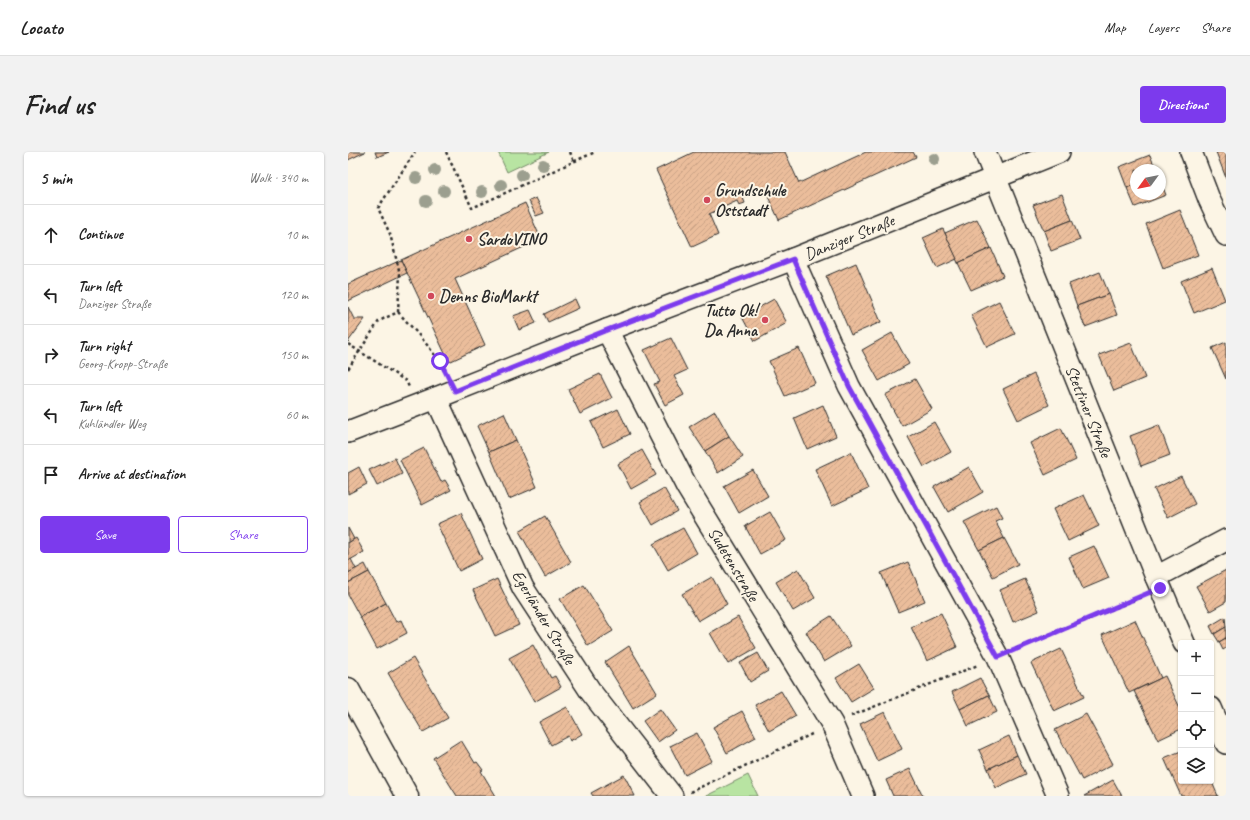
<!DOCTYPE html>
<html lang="en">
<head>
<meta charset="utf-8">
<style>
  :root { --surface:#fff; --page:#f2f2f2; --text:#222; --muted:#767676; --line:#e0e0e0; --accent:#7c3aed }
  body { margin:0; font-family:Caveat,sans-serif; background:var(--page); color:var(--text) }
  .controls { position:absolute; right:12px; bottom:12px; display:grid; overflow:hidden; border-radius:4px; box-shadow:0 1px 3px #0004 }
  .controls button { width:36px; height:36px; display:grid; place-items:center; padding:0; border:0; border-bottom:1px solid var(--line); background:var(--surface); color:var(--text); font:20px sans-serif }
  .compass { position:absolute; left:782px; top:12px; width:36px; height:36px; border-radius:50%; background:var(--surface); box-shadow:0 1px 3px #0004; rotate:237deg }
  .stop { position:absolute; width:12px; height:12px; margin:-9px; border:3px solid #7c3aed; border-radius:50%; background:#fff }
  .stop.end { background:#7c3aed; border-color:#fff; box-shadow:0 1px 4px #0008 }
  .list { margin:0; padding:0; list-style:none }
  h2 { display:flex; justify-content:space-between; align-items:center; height:52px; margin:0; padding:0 16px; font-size:17px }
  h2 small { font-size:13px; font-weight:400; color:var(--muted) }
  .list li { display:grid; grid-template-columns:26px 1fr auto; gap:12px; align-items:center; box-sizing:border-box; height:60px; padding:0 16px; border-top:1px solid var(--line) }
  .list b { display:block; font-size:15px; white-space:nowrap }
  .list p { margin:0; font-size:13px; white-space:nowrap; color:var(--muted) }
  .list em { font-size:13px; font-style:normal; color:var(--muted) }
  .actions { display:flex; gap:8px; padding:12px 16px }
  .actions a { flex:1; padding:9px 0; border:1px solid var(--accent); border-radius:4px; text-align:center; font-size:14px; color:var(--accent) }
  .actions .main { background:var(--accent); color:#fff }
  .icon { flex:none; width:22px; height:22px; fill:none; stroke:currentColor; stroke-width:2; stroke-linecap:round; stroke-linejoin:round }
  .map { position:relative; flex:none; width:878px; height:644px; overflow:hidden; border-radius:4px }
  header { display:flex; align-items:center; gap:24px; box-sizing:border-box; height:56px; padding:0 20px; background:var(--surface); border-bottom:1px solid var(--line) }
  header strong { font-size:19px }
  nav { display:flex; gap:22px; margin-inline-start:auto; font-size:14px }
  .intro { display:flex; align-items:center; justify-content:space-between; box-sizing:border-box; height:96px; padding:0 24px }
  h1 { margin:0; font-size:28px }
  .button { padding:10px 18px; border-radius:4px; background:var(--accent); color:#fff; font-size:14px; font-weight:700 }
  main { display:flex; gap:24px; padding:0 24px }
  aside { flex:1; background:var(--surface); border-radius:4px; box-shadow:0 1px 3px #0004 }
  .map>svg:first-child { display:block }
  .park { fill:#b8e4a2; stroke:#728866 }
  .building { fill:url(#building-hatch); stroke:#2b2b2b }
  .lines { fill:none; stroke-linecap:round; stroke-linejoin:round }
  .minor-casing { stroke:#2b2b2b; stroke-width:24 }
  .secondary-casing { stroke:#2b2b2b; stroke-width:25 }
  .path { stroke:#2b2b2b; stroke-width:2.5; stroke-dasharray:3 3; stroke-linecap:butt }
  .minor { stroke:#fcf5e5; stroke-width:21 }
  .secondary { stroke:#fcf5e5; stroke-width:22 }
  .tree { fill:#9c9f8f }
  .route { stroke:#7c3aed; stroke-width:5 }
  .poi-dot { fill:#d1495b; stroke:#fcf5e5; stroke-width:1.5 }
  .labels { text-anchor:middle; stroke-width:4; stroke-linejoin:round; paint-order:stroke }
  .poi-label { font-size:17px; font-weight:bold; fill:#2b2b2b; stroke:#fcf5e5; text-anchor:start }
  .street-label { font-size:17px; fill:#2b2b2b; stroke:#fcf5e5 }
</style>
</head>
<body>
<header>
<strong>Locato</strong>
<nav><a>Map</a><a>Layers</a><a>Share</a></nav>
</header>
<div class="intro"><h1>Find us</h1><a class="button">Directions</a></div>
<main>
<aside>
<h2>5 min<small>Walk · 340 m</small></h2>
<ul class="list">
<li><svg class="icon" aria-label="ahead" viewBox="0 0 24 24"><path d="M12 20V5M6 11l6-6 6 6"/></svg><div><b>Continue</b></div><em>10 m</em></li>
<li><svg class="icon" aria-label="left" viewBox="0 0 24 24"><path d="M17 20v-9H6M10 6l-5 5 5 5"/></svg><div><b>Turn left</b><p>Danziger Straße</p></div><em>120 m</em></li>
<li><svg class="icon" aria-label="right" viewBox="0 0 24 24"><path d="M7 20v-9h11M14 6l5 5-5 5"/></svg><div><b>Turn right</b><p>Georg-Kropp-Straße</p></div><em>150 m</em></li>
<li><svg class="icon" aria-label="left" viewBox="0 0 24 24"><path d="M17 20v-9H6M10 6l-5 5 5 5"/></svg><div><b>Turn left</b><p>Kuhländler Weg</p></div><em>60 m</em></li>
<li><svg class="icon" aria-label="arrive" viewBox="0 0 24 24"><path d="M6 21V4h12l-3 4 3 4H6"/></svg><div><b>Arrive at destination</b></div></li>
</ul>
<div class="actions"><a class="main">Save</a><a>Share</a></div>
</aside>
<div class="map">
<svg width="878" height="644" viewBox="0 0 878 644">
  <defs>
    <pattern id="building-hatch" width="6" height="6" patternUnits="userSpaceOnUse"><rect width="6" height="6" fill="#ebbd9b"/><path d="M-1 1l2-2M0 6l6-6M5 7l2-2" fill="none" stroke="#caa386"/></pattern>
  </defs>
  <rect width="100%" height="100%" fill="#fcf5e5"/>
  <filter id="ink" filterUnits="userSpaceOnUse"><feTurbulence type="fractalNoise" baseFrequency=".025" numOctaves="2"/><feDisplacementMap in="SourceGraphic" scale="8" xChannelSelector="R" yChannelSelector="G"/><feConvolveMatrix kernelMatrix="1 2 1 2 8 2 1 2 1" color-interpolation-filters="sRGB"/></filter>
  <g filter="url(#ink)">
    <!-- park -->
    <g class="park">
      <polygon points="150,0 201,0 159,20"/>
      <polygon points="400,623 410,644 358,644"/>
    </g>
    <!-- building -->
    <g class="building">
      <polygon points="0,0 17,0 0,8"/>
      <polygon points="27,0 41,0 29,5"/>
      <polygon points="346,0 437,0 451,31 518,0 565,0 568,5 431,68 416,36 395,46 397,51 391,53 389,49 361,62 370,83 344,95 308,18"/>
      <polygon points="868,0 878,0 878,26"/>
      <polygon points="802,3 808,18 788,18 788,32 779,36 771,15"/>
      <polygon points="812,28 818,43 787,55 779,36 788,32 788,42 812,42"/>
      <polygon points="714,42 724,68 696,79 685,53"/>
      <polygon points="188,46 196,61 188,64 181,49"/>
      <polygon points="177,51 193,87 107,127 137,193 101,210 53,108"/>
      <polygon points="832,58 850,103 815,116 798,72"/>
      <polygon points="629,67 643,96 610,111 597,81"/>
      <polygon points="724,68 732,88 703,99 696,79"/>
      <polygon points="595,77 609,107 589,116 575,86"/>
      <polygon points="643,96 655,124 623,138 610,111"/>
      <polygon points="53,108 59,121 0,149 0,132"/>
      <polygon points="508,111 533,170 503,183 478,124"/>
      <polygon points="864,116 877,148 846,161 833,129"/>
      <polygon points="752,120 761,142 729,154 721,132"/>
      <polygon points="761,142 769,163 737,175 729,154"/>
      <polygon points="227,147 231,156 200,170 196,162"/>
      <polygon points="426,147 439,171 407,189 394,165"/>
      <polygon points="651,149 667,182 639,195 623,163"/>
      <polygon points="0,155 6,167 17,167 0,190"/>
      <polygon points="182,158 188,171 171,178 165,164"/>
      <polygon points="544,181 561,212 531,229 514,198"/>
      <polygon points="323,186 339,218 326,224 336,243 317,253 306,232 312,230 296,198"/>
      <polygon points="878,190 878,227 864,196"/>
      <polygon points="783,191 797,226 766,239 751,203"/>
      <polygon points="451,196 467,231 437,244 421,209"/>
      <polygon points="252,222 264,246 232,262 220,237"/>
      <polygon points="686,222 701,253 670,268 655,237"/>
      <polygon points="567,227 584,257 554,274 537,243"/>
      <polygon points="475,253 488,284 459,297 446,266"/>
      <polygon points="270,257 282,282 255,295 243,270"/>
      <polygon points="367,259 381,284 357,299 341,275"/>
      <polygon points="156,261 168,288 141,300 129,274"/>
      <polygon points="586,270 603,300 576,315 560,285"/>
      <polygon points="811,273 822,303 793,314 782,284"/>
      <polygon points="713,276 728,308 697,323 682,291"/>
      <polygon points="381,284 395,305 370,321 357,299"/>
      <polygon points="168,288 189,335 161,347 141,300"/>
      <polygon points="76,296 93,330 97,328 103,338 74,353 52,308"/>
      <polygon points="294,298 308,323 283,337 270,312"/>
      <polygon points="503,300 520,337 484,354 467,317"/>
      <polygon points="47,306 54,322 29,334 21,318"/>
      <polygon points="11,315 19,332 0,342 0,321"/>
      <polygon points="621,315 635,340 600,360 586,335"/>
      <polygon points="405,318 420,344 391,361 376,334"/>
      <polygon points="833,324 847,352 820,366 806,337"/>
      <polygon points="316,336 329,359 305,373 292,350"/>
      <polygon points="736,343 751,374 720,389 705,357"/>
      <polygon points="648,354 654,366 647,369 656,386 631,398 616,370"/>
      <polygon points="422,360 438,388 412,402 397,374"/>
      <polygon points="113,361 134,407 111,419 89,372"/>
      <polygon points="197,364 223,410 197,425 171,379"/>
      <polygon points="0,376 6,387 0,391"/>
      <polygon points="335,376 349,401 320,418 305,392"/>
      <polygon points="8,386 16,400 0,409 0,391"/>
      <polygon points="656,386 670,412 645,425 631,398"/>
      <polygon points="746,394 761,426 735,437 721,405"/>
      <polygon points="3,407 8,417 0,421 0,409"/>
      <polygon points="560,410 577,449 550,460 533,421"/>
      <polygon points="17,412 21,420 0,431 0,421"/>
      <polygon points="450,417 467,446 445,459 428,430"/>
      <polygon points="878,418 878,450 862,459 848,434"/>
      <polygon points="21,420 38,451 12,465 0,443 0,431"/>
      <polygon points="364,425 379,452 350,469 334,442"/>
      <polygon points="149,427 171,473 147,484 125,438"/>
      <polygon points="677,427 691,459 665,470 652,438"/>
      <polygon points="236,433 265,479 240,494 212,447"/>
      <polygon points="38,451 48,470 53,468 59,481 29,497 12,465"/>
      <polygon points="593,461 609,495 579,509 563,475"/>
      <polygon points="483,464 503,494 476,510 458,480"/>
      <polygon points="390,465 408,496 380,512 362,481"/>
      <polygon points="877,465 878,475 866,482 862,474"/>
      <polygon points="787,468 813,526 781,541 754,483"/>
      <polygon points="878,475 878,486 871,490 866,482"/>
      <polygon points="878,486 878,496 875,498 871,490"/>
      <polygon points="185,493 203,526 207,524 213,535 186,550 161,506"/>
      <polygon points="281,494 309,541 285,556 257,510"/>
      <polygon points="713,497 736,545 706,559 683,511"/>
      <polygon points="410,501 420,519 402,530 392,511"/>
      <polygon points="65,506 100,566 75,580 40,521"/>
      <polygon points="511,512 526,536 503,550 488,526"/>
      <polygon points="817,524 833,558 833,577 810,588 786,539"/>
      <polygon points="632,526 641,543 612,557 604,540"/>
      <polygon points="433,539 448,564 421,579 407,553"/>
      <polygon points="641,543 649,560 620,574 612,557"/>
      <polygon points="219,555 234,582 222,589 220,584 203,593 191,570"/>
      <polygon points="312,557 327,578 310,590 295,569"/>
      <polygon points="394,559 408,585 379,601 365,575"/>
      <polygon points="537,560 554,597 529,609 512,572"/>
      <polygon points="738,562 765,612 734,628 707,578"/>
      <polygon points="349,581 364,609 337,623 322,594"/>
      <polygon points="661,584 669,603 640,617 631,598"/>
      <polygon points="113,588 127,611 129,610 135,618 133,619 148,644 109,644 85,606"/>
      <polygon points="833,599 833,629 863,628 870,644 833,644 816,606"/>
      <polygon points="669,603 678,622 648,636 640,617"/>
      <polygon points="562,617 575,644 545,644 538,628"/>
      <polygon points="276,623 287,644 245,644 243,641"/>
      <polygon points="765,628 774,644 736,644"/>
    </g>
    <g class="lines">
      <defs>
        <g id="minor">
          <polyline points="637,0 808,425 836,491"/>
          <polyline points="843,0 861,47 878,83"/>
          <polyline points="445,107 501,234 650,505 710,644"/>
          <polyline points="259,178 339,335 484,572 515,644"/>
          <polyline points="88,246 175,436 243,540 324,644"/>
          <polyline points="0,280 88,246 259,178 445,107 711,0"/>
          <polyline points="808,425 878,388"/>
          <polyline points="863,556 878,591"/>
        </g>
        <polyline id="secondary" points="0,537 59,644"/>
      </defs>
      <!-- minor casing -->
      <use href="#minor" class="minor-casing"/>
      <!-- secondary casing -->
      <use href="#secondary" class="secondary-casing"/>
      <!-- path -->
      <g class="path">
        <polyline points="98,0 124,56 247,0"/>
        <polyline points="222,0 226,10"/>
        <path d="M50 160C67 179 86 198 98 221"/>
        <polyline points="0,192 58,229 61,235"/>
        <polyline points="0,217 31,169 50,160 52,122 42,82 30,56 67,0"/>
        <polyline points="668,497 795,444"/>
        <polyline points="503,564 630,513"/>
        <polyline points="342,640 466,581"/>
      </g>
      <!-- minor -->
      <use href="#minor" class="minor"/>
      <!-- secondary -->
      <use href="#secondary" class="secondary"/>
    </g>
    <!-- trees -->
    <g class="tree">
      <circle cx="586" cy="7" r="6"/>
      <circle cx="195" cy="13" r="6"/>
      <circle cx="87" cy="18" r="6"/>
      <circle cx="174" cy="23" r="6"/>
      <circle cx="68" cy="26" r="6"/>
      <circle cx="153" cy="33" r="6"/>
      <circle cx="96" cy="39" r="6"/>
      <circle cx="134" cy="40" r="6"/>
      <circle cx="78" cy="49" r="6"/>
    </g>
  </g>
  <g class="lines" filter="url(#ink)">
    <!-- route -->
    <polyline class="route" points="92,209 107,239 259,178 445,107 501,234 650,505 812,436"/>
  </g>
  <!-- markers -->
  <g class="poi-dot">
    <circle cx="359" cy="48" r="4"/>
    <circle cx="121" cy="87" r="4"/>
    <circle cx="83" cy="144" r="4"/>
    <circle cx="417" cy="168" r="4"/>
  </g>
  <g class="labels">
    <!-- poi labels -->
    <g class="poi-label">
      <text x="367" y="44">Grundschule<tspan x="367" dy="20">Oststadt</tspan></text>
      <text x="129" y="93">SardoVINO</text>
      <text x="91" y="150">Denns BioMarkt</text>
      <text x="409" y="164" text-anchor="end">Tutto Ok!<tspan x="409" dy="20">Da Anna</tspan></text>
    </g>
    <!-- street labels -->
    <g class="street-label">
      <text transform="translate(501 85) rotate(-22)" y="6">Danziger Straße</text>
      <text transform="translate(741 259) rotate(68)" y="6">Stettiner Straße</text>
      <text transform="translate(386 412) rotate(59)" y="6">Sudetenstraße</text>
      <text transform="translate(196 465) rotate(59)" y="6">Egerländer Straße</text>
    </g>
  </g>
</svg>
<div class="controls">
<button>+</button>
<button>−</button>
<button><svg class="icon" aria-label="locate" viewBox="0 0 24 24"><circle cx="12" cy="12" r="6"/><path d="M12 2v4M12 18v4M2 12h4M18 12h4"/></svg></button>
<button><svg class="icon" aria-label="layers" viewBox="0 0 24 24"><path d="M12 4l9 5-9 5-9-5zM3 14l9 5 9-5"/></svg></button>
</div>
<svg class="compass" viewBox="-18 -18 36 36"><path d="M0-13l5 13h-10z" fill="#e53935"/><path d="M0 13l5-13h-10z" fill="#767676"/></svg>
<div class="stop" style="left:92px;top:209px"></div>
<div class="stop end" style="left:812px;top:436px"></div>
</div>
</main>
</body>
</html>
